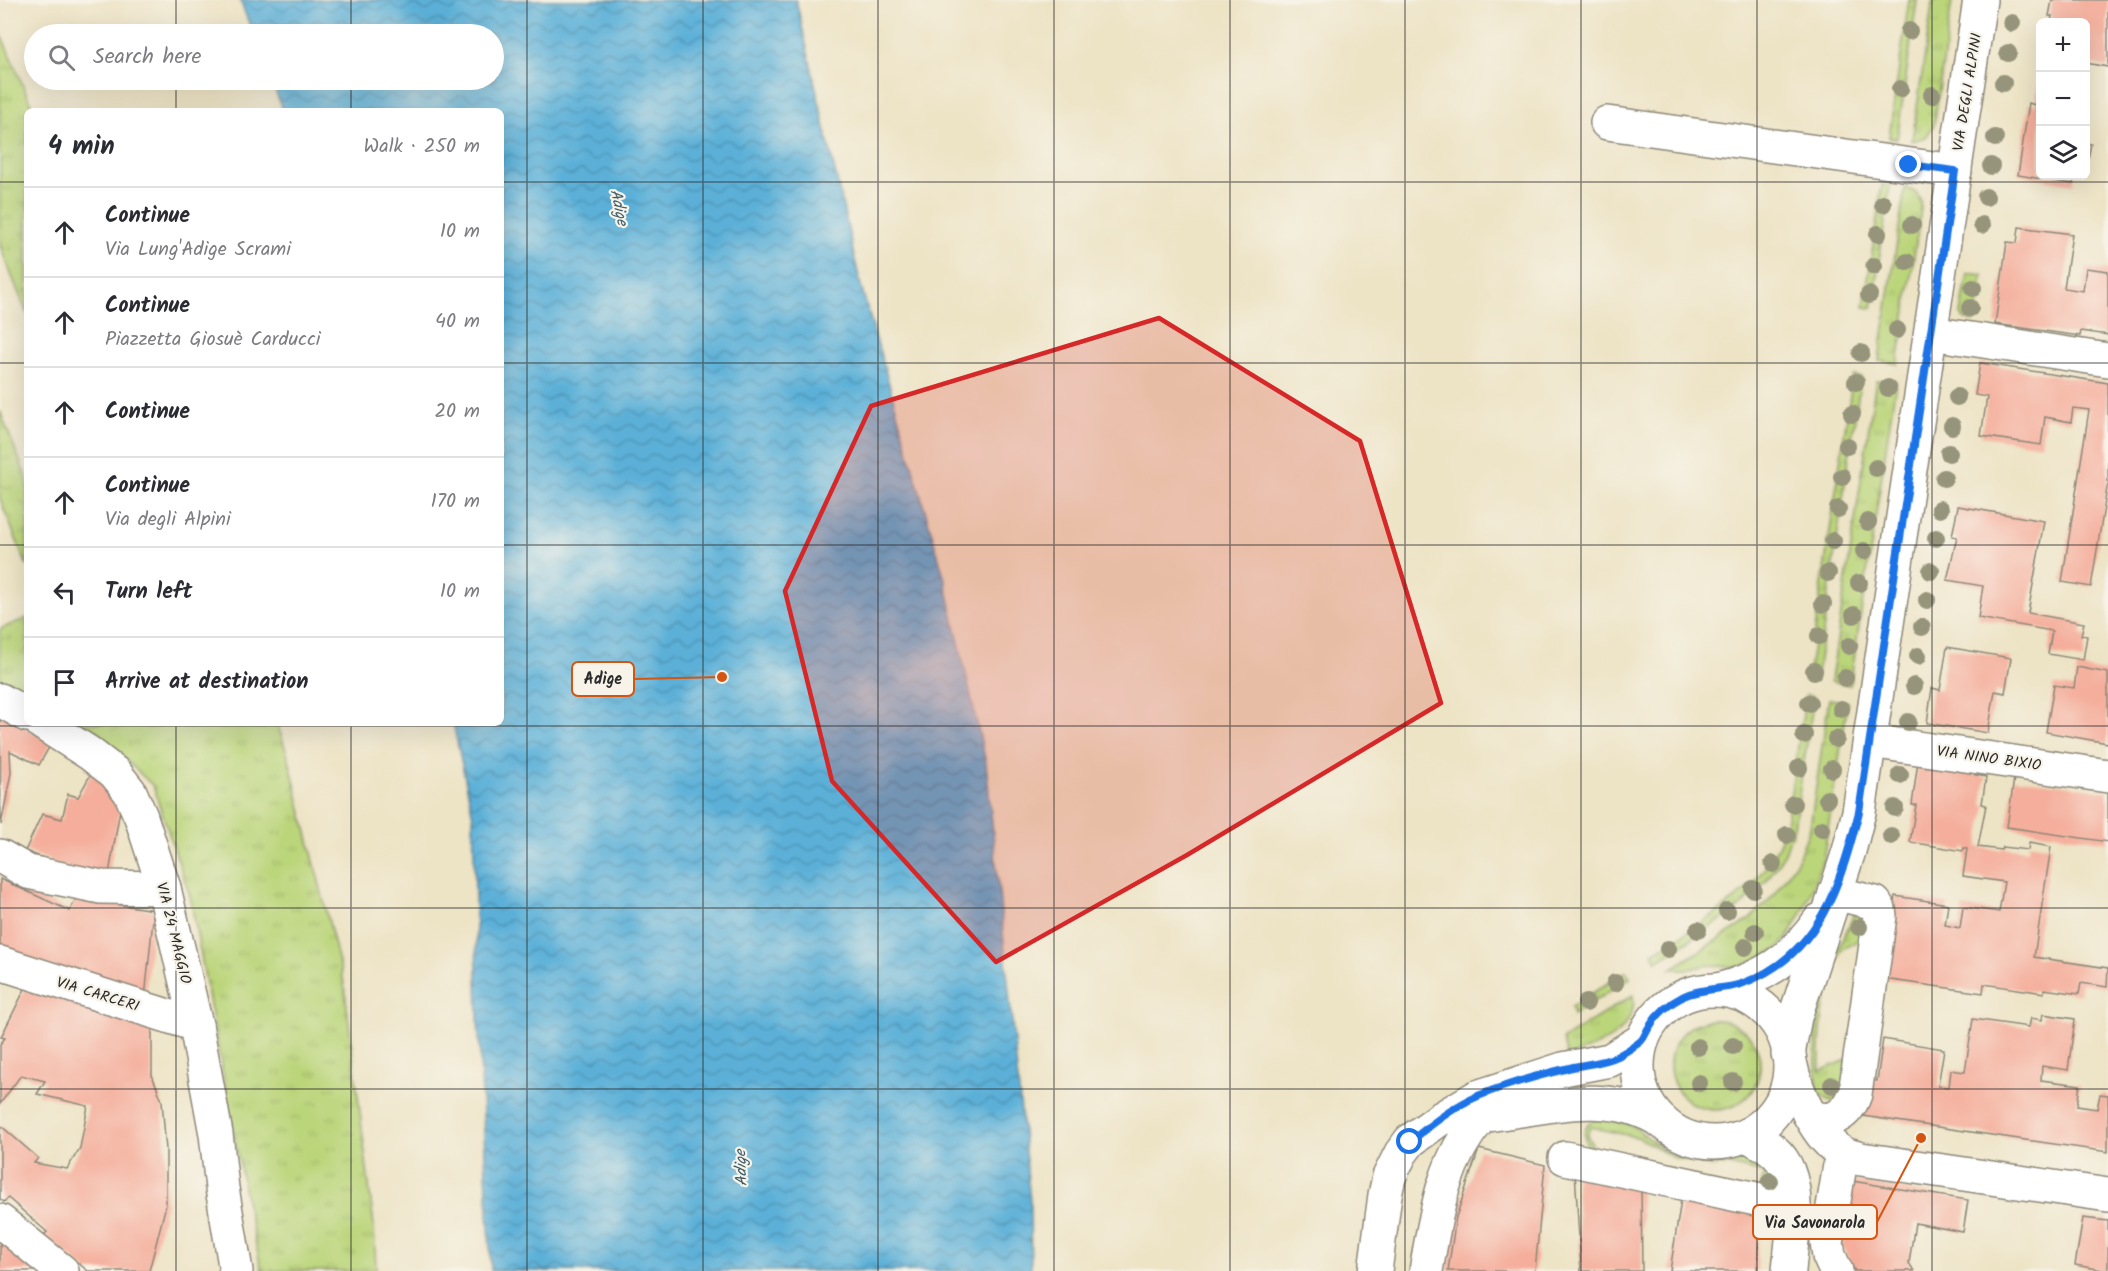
<!DOCTYPE html>
<html lang="en">
<head>
<meta charset="utf-8">
<style>
  :root { --surface:#fff; --page:#f7f7f7; --text:#2b2b33; --muted:#7c7c81; --line:#e1e1e2 }
  body { margin:0; font-family:Kalam,sans-serif; background:var(--page); color:var(--text) }
  .controls { position:absolute; right:18px; top:18px; display:grid; overflow:hidden; border-radius:9px; box-shadow:0 6px 24px #0002 }
  .controls button { width:54px; height:54px; display:grid; place-items:center; padding:0; border:0; border-bottom:2px solid var(--line); background:var(--surface); color:var(--text); font:30px sans-serif }
  .stop { position:absolute; width:18px; height:18px; margin:-14px; border:4px solid #1a73e8; border-radius:50%; background:#fff }
  .stop.end { background:#1a73e8; border-color:#fff; box-shadow:0 2px 6px #0008 }
  .list { margin:0; padding:0; list-style:none }
  h2 { display:flex; justify-content:space-between; align-items:center; height:78px; margin:0; padding:0 24px; font-size:26px }
  h2 small { font-size:20px; font-weight:400; color:var(--muted) }
  .list li { display:grid; grid-template-columns:39px 1fr auto; gap:18px; align-items:center; box-sizing:border-box; height:90px; padding:0 24px; border-top:2px solid var(--line) }
  .list b { display:block; font-size:22px; white-space:nowrap }
  .list p { margin:0; font-size:20px; white-space:nowrap; color:var(--muted) }
  .list em { font-size:20px; font-style:normal; color:var(--muted) }
  .icon { flex:none; width:33px; height:33px; fill:none; stroke:currentColor; stroke-width:2; stroke-linecap:round; stroke-linejoin:round }
  .map { position:relative; flex:none; width:2108px; height:1271px; overflow:hidden }
  .search { position:absolute; background:var(--surface); box-shadow:0 6px 24px #0002; left:24px; top:24px; width:480px; height:66px; display:flex; align-items:center; gap:15px; box-sizing:border-box; padding:0 21px; border-radius:33px; color:var(--muted); font-size:22px }
  .panel { position:absolute; background:var(--surface); box-shadow:0 6px 24px #0002; left:24px; top:108px; width:480px; height:618px; border-radius:9px }
  .map>svg:first-child { display:block }
  .grass { fill:url(#grass-tufts); stroke:#738052; stroke-width:1.5 }
  .water { fill:url(#water-waves); stroke:#446e82; stroke-width:1.5 }
  .building { fill:#f5ae9b }
  .lines { fill:none; stroke-linecap:round; stroke-linejoin:round }
  .minor-casing { stroke:#8c8778; stroke-width:36 }
  .minor { stroke:#fff; stroke-width:33 }
  .tree { fill:#96957b }
  .route { stroke:#1a73e8; stroke-width:8 }
  .marked { fill:#d62828; fill-opacity:0.2; stroke:#d62828; stroke-width:4.5; stroke-linejoin:round }
  .grid { fill:none; stroke:#2b2b2b; stroke-width:1.5; stroke-opacity:0.55 }
  .labels { text-anchor:middle; stroke-width:4.5; stroke-linejoin:round; paint-order:stroke }
  .street-label { font-size:15px; fill:#2b2b2b; stroke:#f7f3e8 }
  .water-label { font-size:16px; font-style:italic; fill:#3c5a68; stroke:#f7f3e8 }
  .leader { fill:none; stroke:#d5540f; stroke-width:2 }
  .callout-dot { fill:#d5540f; stroke:#f7f3e8; stroke-width:2 }
  .callout { fill:#f7f3e8; stroke:#d5540f; stroke-width:2 }
  .callout-label { font-size:16px; text-anchor:middle; font-weight:bold; fill:#2b2b2b }
</style>
</head>
<body>
<div class="map">
<svg width="2108" height="1271" viewBox="0 0 2108 1271">
  <defs>
    <pattern id="grass-tufts" width="24" height="20" patternUnits="userSpaceOnUse" patternTransform="scale(1.5)"><rect width="24" height="20" fill="#bbd57a"/><path d="M3 7l-1-3M5 7V3M7 7l1-3M15 17l-1-3M17 17v-4M19 17l1-3" fill="none" stroke="#a1b76a"/></pattern>
    <pattern id="water-waves" width="16" height="10" patternUnits="userSpaceOnUse" patternTransform="scale(1.5)"><rect width="16" height="10" fill="#5cb0d8"/><path d="M0 5q4-4 8 0t8 0" fill="none" stroke="#4c8faf"/></pattern>
  </defs>
  <rect width="100%" height="100%" fill="#f7f3e8"/>
  <filter id="ink" filterUnits="userSpaceOnUse"><feTurbulence type="fractalNoise" baseFrequency=".0167" numOctaves="2"/><feDisplacementMap in="SourceGraphic" scale="12" xChannelSelector="R" yChannelSelector="G"/><feConvolveMatrix kernelMatrix="1 2 1 2 8 2 1 2 1" color-interpolation-filters="sRGB"/></filter>
  <filter id="wash" filterUnits="userSpaceOnUse"><feTurbulence type="fractalNoise" baseFrequency=".008" numOctaves="4" result="noise"/><feDisplacementMap in="SourceGraphic" scale="24" xChannelSelector="R" yChannelSelector="G"/><feGaussianBlur stdDeviation="1.35" result="paint"/><feColorMatrix in="noise" values="0 0 0 0 0 0 0 0 0 0 0 0 0 0 0 0 0 1.4 0 .05"/><feComposite in="paint" operator="in"/></filter>
  <g filter="url(#wash)">
    <rect width="100%" height="100%" fill="#ede3c5"/>
    <!-- grass -->
    <g class="grass">
      <polygon points="1909,0 1917,0 1897,139 1889,137"/>
      <polygon points="1933,0 1952,0 1934,125 1926,137 1912,141"/>
      <polygon points="0,32 34,111 27,111 27,314 0,246"/>
      <polygon points="1882,184 1890,186 1872,308 1864,307"/>
      <polygon points="1905,188 1916,192 1921,202 1921,209 1898,364 1879,361"/>
      <polygon points="1968,273 1983,275 1975,322 1964,319 1961,314"/>
      <polygon points="1853,376 1861,377 1816,679 1808,678"/>
      <polygon points="1876,380 1896,382 1850,685 1831,681"/>
      <polygon points="0,411 27,479 27,566 0,499"/>
      <polygon points="27,618 27,694 0,679 0,629"/>
      <path d="M1806 695 1814 697 1794 826 1785 853 1767 880 1738 909 1657 961 1653 953C1706 920 1768 890 1786 825Z"/>
      <polygon points="1829,699 1848,702 1823,860 1807,902 1791,933 1778,949 1739,967 1708,965 1691,969 1671,969 1749,920 1773,896 1797,861 1810,828"/>
      <polygon points="81,723 277,723 288,756 344,983 374,1226 376,1271 262,1271 248,1210 190,896 153,786 97,732"/>
      <path d="M1865 913 1866 937 1842 949C1823 992 1819 1025 1820 1071L1847 1060 1843 1091 1833 1101C1817 1100 1816 1080 1816 1068 1815 1031 1818 998 1832 963 1838 947 1847 932 1853 916L1855 914Z"/>
      <polygon points="1626,971 1630,978 1573,1015 1571,1007"/>
      <path d="M1633 995C1639 1032 1594 1048 1567 1057L1563 1039Z"/>
      <circle cx="1715" cy="1065" r="45"/>
      <path d="M1599 1117 1632 1125 1661 1148 1677 1155 1718 1163 1751 1159 1766 1160 1776 1187 1760 1190 1764 1173 1730 1165 1710 1166 1672 1157 1640 1138 1591 1127 1587 1135 1593 1146 1592 1148 1588 1147C1581 1133 1584 1122 1599 1117Z"/>
    </g>
    <!-- water -->
    <polygon class="water" points="240,0 796,0 861,286 944,576 986,763 1030,1200 1031,1271 491,1271 478,1017 473,816 453,723 501,723 501,111 283,111 271,80 494,80 494,34 253,34"/>
    <g id="blocks">
      <!-- building -->
      <g class="building">
        <polygon points="2052,0 2108,0 2108,67 2086,63 2086,22 2051,22 2052,16 2049,16"/>
        <polygon points="2038,86 2040,86 2040,176 2075,176 2073,184 2018,175 2029,103 2035,105"/>
        <polygon points="2086,143 2091,144 2088,159 2086,159"/>
        <polygon points="2019,227 2072,234 2064,288 2083,291 2086,268 2108,271 2108,335 2081,331 2080,336 1995,324 2007,242 2017,243"/>
        <polygon points="1980,363 2108,383 2108,482 2091,587 2062,582 2089,410 2073,408 2071,422 2045,417 2041,445 1981,436 1987,397 1975,395"/>
        <polygon points="1958,506 2044,521 2028,613 2084,623 2081,635 2087,636 2083,660 2048,654 2052,631 1978,618 1983,586 1947,580 1957,537 1952,536"/>
        <polygon points="1947,647 2011,658 2005,693 1995,691 1988,733 1927,723 1932,688 1940,690"/>
        <polygon points="2077,667 2108,673 2108,743 2046,732 2054,685 2074,688"/>
        <polygon points="0,714 52,742 39,765 10,751 11,773 1,825"/>
        <polygon points="1918,761 1976,771 1975,775 1986,777 1982,804 1986,805 1978,847 2001,850 2002,847 2028,850 2029,843 2051,847 2034,957 2108,968 2107,987 2081,983 2079,994 2044,989 2044,993 1984,984 1983,993 1884,979 1889,947 1893,947 1895,927 1890,927 1895,896 1948,904 1945,925 1960,928 1963,907 1999,912 2004,882 1963,876 1967,849 1964,848 1963,851 1910,842 1916,805 1912,805"/>
        <polygon points="93,770 116,787 120,810 109,874 74,870 25,851 42,814 62,819 68,794 78,797"/>
        <polygon points="2014,778 2108,791 2108,842 2007,827"/>
        <polygon points="0,879 70,911 76,898 154,910 145,998 0,949"/>
        <polygon points="27,985 152,1022 152,1075 162,1101 166,1150 166,1205 149,1271 88,1271 44,1235 47,1232 8,1198 4,1202 0,1199 0,1125 38,1158 34,1163 67,1169 80,1148 88,1106 37,1094 45,1081 21,1075 0,1104 0,1044 5,1038 1,1037"/>
        <polygon points="2043,1014 2075,1019 2068,1070 2042,1066 2041,1080 2080,1085 2077,1106 2097,1109 2100,1094 2108,1095 2108,1152 1863,1116 1869,1080 1877,1081 1883,1039 1944,1049 1938,1086 1949,1087 1951,1070 1965,1072 1973,1019 2029,1027 2031,1018 2042,1020"/>
        <polygon points="1479,1149 1545,1165 1535,1271 1448,1271 1456,1217"/>
        <polygon points="1575,1171 1641,1185 1642,1271 1581,1271"/>
        <polygon points="1852,1181 1968,1200 1963,1232 1915,1223 1909,1263 1914,1271 1855,1271 1842,1247"/>
        <polygon points="1681,1200 1760,1215 1757,1271 1670,1271"/>
        <polygon points="2083,1218 2108,1221 2108,1271 2075,1265"/>
        <polygon points="0,1240 39,1271 0,1271"/>
      </g>
    </g>
  </g>
  <g filter="url(#ink)">
    <use href="#blocks" fill-opacity="0" stroke="#8c8778" stroke-width="1.5"/>
    <g class="lines">
      <defs>
        <g id="minor">
          <polyline points="1607,123 1955,171"/>
          <polyline points="1931,333 2108,360"/>
          <polyline points="0,700 27,715"/>
          <polyline points="42,723 89,753 115,773 130,792 141,817 164,888 196,1025 216,1134 222,1188 236,1271"/>
          <polyline points="1870,741 2108,776"/>
          <polyline points="0,856 28,872 101,887 164,888"/>
          <polyline points="0,963 196,1025"/>
          <path d="M1718 990C1763 978 1793 959 1820 920"/>
          <circle cx="1714" cy="1066" r="76"/>
          <polyline points="1788,1054 1795,1017 1849,851 1859,812 1980,0"/>
          <path d="M1790 1062C1796 1091 1816 1139 1843 1153 1848 1156 1855 1157 1861 1159L2108 1195"/>
          <path d="M1809 1114C1829 1128 1848 1114 1855 1094L1880 916 1879 909 1875 903 1835 893"/>
          <path d="M1454 1118C1522 1117 1601 1080 1664 1123"/>
          <path d="M1757 1141C1809 1161 1792 1227 1789 1271"/>
          <polyline points="1565,1158 1794,1207"/>
          <polyline points="0,1221 62,1271"/>
          <polyline points="1375,1271 1385,1195 1389,1177 1401,1153 1410,1141 1440,1119 1477,1097 1563,1069 1610,1060 1642,1040"/>
          <path d="M1426 1271C1436 1214 1442 1163 1480 1118"/>
          <polyline points="1836,1271 1829,1256 1827,1243 1842,1153"/>
        </g>
      </defs>
      <!-- minor casing -->
      <use href="#minor" class="minor-casing"/>
      <!-- minor -->
      <use href="#minor" class="minor"/>
    </g>
    <!-- trees -->
    <g class="tree">
      <circle cx="2012" cy="23" r="9"/>
      <circle cx="1909" cy="31" r="9"/>
      <circle cx="2008" cy="53" r="9"/>
      <circle cx="2003" cy="83" r="9"/>
      <circle cx="1900" cy="89" r="9"/>
      <circle cx="1932" cy="95" r="9"/>
      <circle cx="1995" cy="138" r="9"/>
      <circle cx="1991" cy="166" r="9"/>
      <circle cx="1986" cy="197" r="9"/>
      <circle cx="1883" cy="204" r="9"/>
      <circle cx="1912" cy="225" r="9"/>
      <circle cx="1982" cy="225" r="9"/>
      <circle cx="1878" cy="234" r="9"/>
      <circle cx="1907" cy="262" r="9"/>
      <circle cx="1874" cy="266" r="9"/>
      <circle cx="1973" cy="288" r="9"/>
      <circle cx="1869" cy="295" r="9"/>
      <circle cx="1970" cy="308" r="9"/>
      <circle cx="1897" cy="330" r="9"/>
      <circle cx="1861" cy="353" r="9"/>
      <circle cx="1856" cy="382" r="9"/>
      <circle cx="1888" cy="388" r="9"/>
      <circle cx="1957" cy="397" r="9"/>
      <circle cx="1852" cy="414" r="9"/>
      <circle cx="1952" cy="426" r="9"/>
      <circle cx="1847" cy="446" r="9"/>
      <circle cx="1949" cy="453" r="9"/>
      <circle cx="1876" cy="468" r="9"/>
      <circle cx="1842" cy="477" r="9"/>
      <circle cx="1944" cy="478" r="9"/>
      <circle cx="1838" cy="509" r="9"/>
      <circle cx="1940" cy="509" r="9"/>
      <circle cx="1868" cy="522" r="9"/>
      <circle cx="1936" cy="538" r="9"/>
      <circle cx="1833" cy="541" r="9"/>
      <circle cx="1864" cy="551" r="9"/>
      <circle cx="1931" cy="571" r="9"/>
      <circle cx="1828" cy="573" r="9"/>
      <circle cx="1859" cy="583" r="9"/>
      <circle cx="1927" cy="600" r="9"/>
      <circle cx="1823" cy="604" r="9"/>
      <circle cx="1854" cy="615" r="9"/>
      <circle cx="1922" cy="627" r="9"/>
      <circle cx="1819" cy="636" r="9"/>
      <circle cx="1849" cy="646" r="9"/>
      <circle cx="1918" cy="656" r="9"/>
      <circle cx="1814" cy="671" r="9"/>
      <circle cx="1845" cy="678" r="9"/>
      <circle cx="1914" cy="686" r="9"/>
      <circle cx="1809" cy="703" r="9"/>
      <circle cx="1841" cy="709" r="9"/>
      <circle cx="1908" cy="722" r="9"/>
      <circle cx="1804" cy="735" r="9"/>
      <circle cx="1836" cy="739" r="9"/>
      <circle cx="1799" cy="768" r="9"/>
      <circle cx="1832" cy="769" r="9"/>
      <circle cx="1900" cy="775" r="9"/>
      <circle cx="1827" cy="799" r="9"/>
      <circle cx="1793" cy="804" r="9"/>
      <circle cx="1895" cy="808" r="9"/>
      <circle cx="1822" cy="829" r="9"/>
      <circle cx="1787" cy="835" r="9"/>
      <circle cx="1891" cy="836" r="9"/>
      <circle cx="1773" cy="864" r="9"/>
      <circle cx="1753" cy="889" r="9"/>
      <circle cx="1727" cy="911" r="9"/>
      <circle cx="1859" cy="927" r="9"/>
      <circle cx="1698" cy="930" r="9"/>
      <circle cx="1755" cy="932" r="9"/>
      <circle cx="1745" cy="947" r="9"/>
      <circle cx="1668" cy="949" r="9"/>
      <circle cx="1615" cy="983" r="9"/>
      <circle cx="1586" cy="1003" r="9"/>
      <circle cx="1733" cy="1046" r="9"/>
      <circle cx="1698" cy="1047" r="9"/>
      <circle cx="1733" cy="1082" r="9"/>
      <circle cx="1699" cy="1083" r="9"/>
      <circle cx="1832" cy="1085" r="9"/>
      <circle cx="1770" cy="1181" r="9"/>
    </g>
  </g>
  <g class="lines" filter="url(#ink)">
    <!-- route -->
    <path class="route" d="M1410 1142C1430 1125 1454 1106 1478 1096 1505 1085 1536 1076 1565 1069 1582 1064 1602 1064 1618 1056 1625 1052 1634 1047 1641 1041 1645 1037 1646 1031 1650 1026 1658 1013 1670 1003 1684 996 1701 988 1723 990 1741 984 1820 956 1840 884 1859 812L1955 171 1909 165"/>
  </g>
  <!-- marked area -->
  <path class="marked" d="M1159 318 1360 441 1441 703 1187 855 996 962 832 781 785 591 871 406Z"/>
  <!-- grid -->
  <path class="grid" d="M176 0V34M351 0V34M527 0V1271M703 0V1271M878 0V1271M1054 0V1271M1230 0V1271M1405 0V1271M1581 0V1271M1757 0V1271M1932 0V1271M176 80V111M351 80V111M0 182H27M501 182H2108M0 363H27M501 363H2108M0 545H27M501 545H2108M176 723V1271M351 723V1271M0 726H2108M0 908H2108M0 1089H2108"/>
  <g class="labels">
    <!-- street labels -->
    <g class="street-label">
      <text transform="translate(1967 92) rotate(-81)" y="5">VIA DEGLI ALPINI</text>
      <text transform="translate(1989 758) rotate(8)" y="5">VIA NINO BIXIO</text>
      <text transform="translate(174 933) rotate(76)" y="5">VIA 24 MAGGIO</text>
      <text transform="translate(98 994) rotate(17)" y="5">VIA CARCERI</text>
    </g>
    <!-- water labels -->
    <g class="water-label">
      <text transform="translate(620 207) rotate(78)" y="6">Adige</text>
      <text transform="translate(740 1168) rotate(-92)" y="6">Adige</text>
    </g>
  </g>
  <!-- callouts -->
  <path class="leader" d="M722 677L634 679M1921 1138L1877 1222"/>
  <g class="callout-dot">
    <circle cx="722" cy="677" r="6"/>
    <circle cx="1921" cy="1138" r="6"/>
  </g>
  <g class="callout">
    <rect x="572" y="662" width="62" height="34" rx="6"/>
    <rect x="1753" y="1205" width="124" height="34" rx="6"/>
  </g>
  <g class="callout-label">
    <text x="603" y="684">Adige</text>
    <text x="1815" y="1228">Via Savonarola</text>
  </g>
</svg>
<div class="controls">
<button>+</button>
<button>−</button>
<button><svg class="icon" aria-label="layers" viewBox="0 0 24 24"><path d="M12 4l9 5-9 5-9-5zM3 14l9 5 9-5"/></svg></button>
</div>
<div class="stop" style="left:1410px;top:1142px"></div>
<div class="stop end" style="left:1909px;top:165px"></div>
<div class="search"><svg class="icon" aria-label="search" viewBox="0 0 24 24"><circle cx="10" cy="10" r="6"/><path d="M15 15l6 6"/></svg>Search here</div>
<section class="panel">
<h2>4 min<small>Walk · 250 m</small></h2>
<ul class="list">
<li><svg class="icon" aria-label="ahead" viewBox="0 0 24 24"><path d="M12 20V5M6 11l6-6 6 6"/></svg><div><b>Continue</b><p>Via Lung'Adige Scrami</p></div><em>10 m</em></li>
<li><svg class="icon" aria-label="ahead" viewBox="0 0 24 24"><path d="M12 20V5M6 11l6-6 6 6"/></svg><div><b>Continue</b><p>Piazzetta Giosuè Carducci</p></div><em>40 m</em></li>
<li><svg class="icon" aria-label="ahead" viewBox="0 0 24 24"><path d="M12 20V5M6 11l6-6 6 6"/></svg><div><b>Continue</b></div><em>20 m</em></li>
<li><svg class="icon" aria-label="ahead" viewBox="0 0 24 24"><path d="M12 20V5M6 11l6-6 6 6"/></svg><div><b>Continue</b><p>Via degli Alpini</p></div><em>170 m</em></li>
<li><svg class="icon" aria-label="left" viewBox="0 0 24 24"><path d="M17 20v-9H6M10 6l-5 5 5 5"/></svg><div><b>Turn left</b></div><em>10 m</em></li>
<li><svg class="icon" aria-label="arrive" viewBox="0 0 24 24"><path d="M6 21V4h12l-3 4 3 4H6"/></svg><div><b>Arrive at destination</b></div></li>
</ul>
</section>
</div>
</body>
</html>
